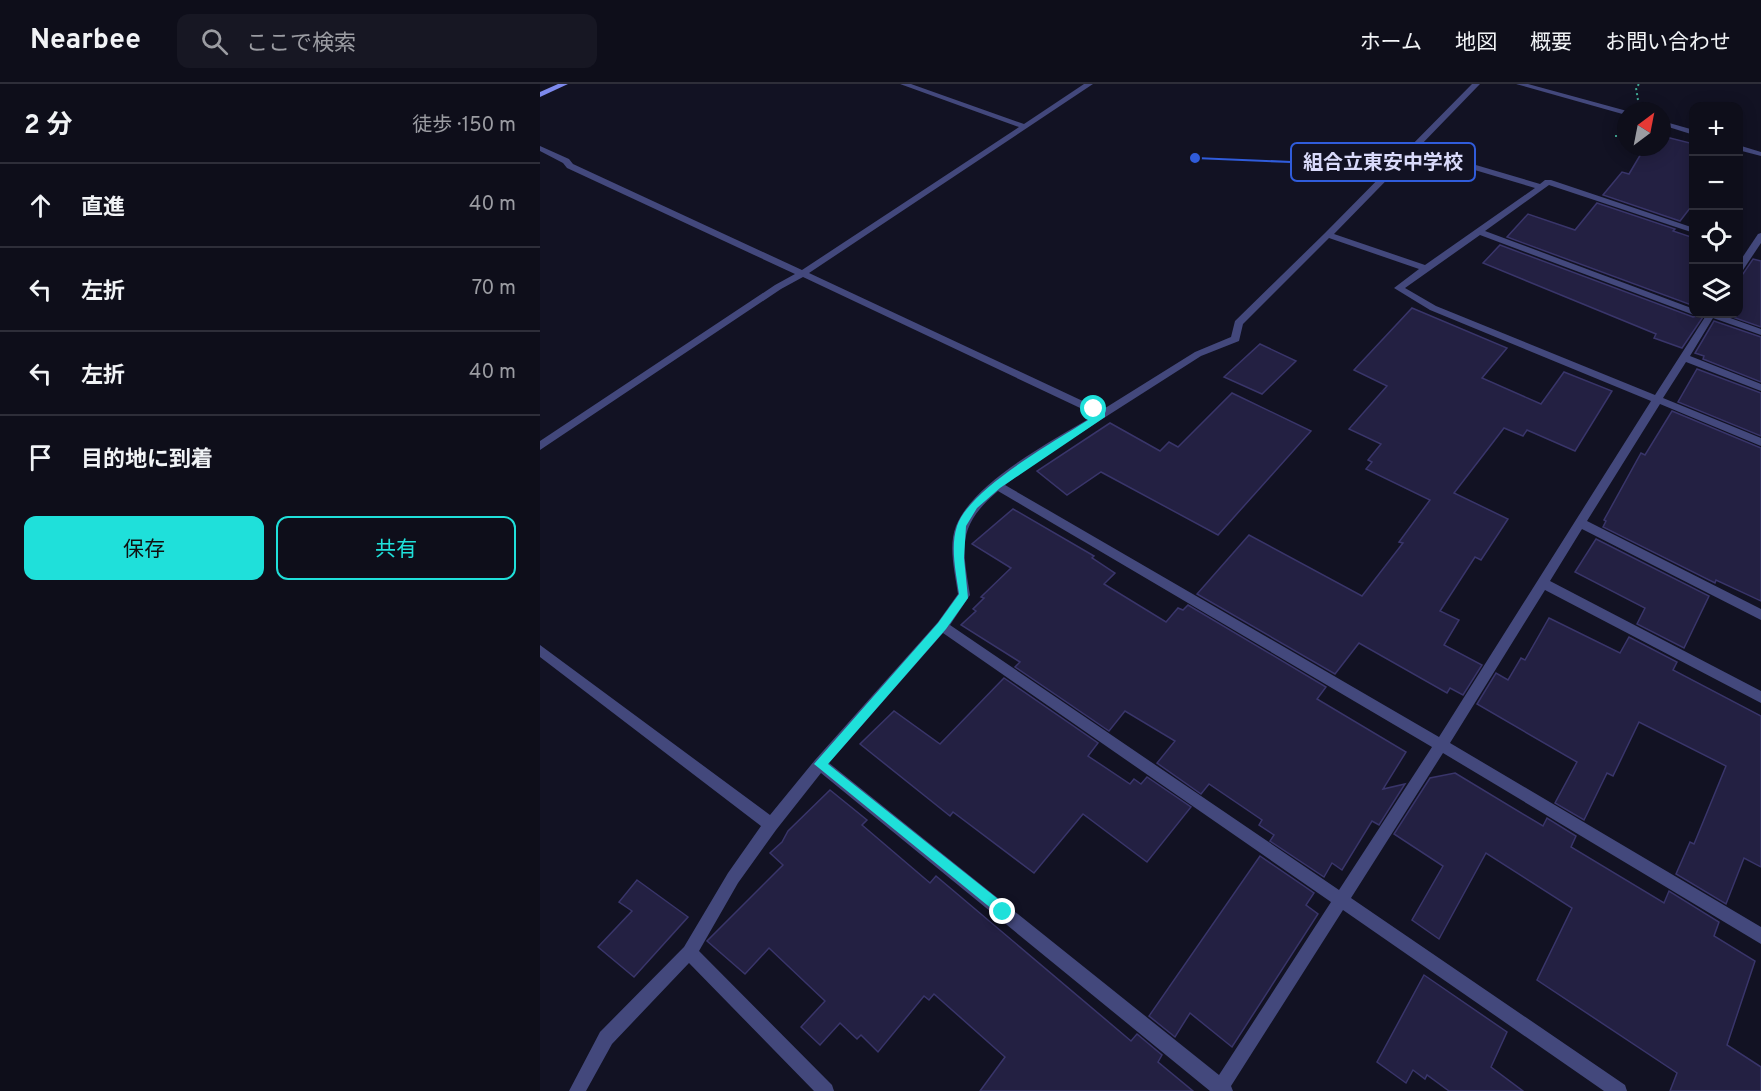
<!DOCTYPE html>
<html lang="ja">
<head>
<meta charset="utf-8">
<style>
  :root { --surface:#0e0e1a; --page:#171723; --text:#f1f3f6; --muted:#9b9ca2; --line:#2e2e39; --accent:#1fe0da }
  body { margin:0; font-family:Overpass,"Noto Sans JP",sans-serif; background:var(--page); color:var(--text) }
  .controls { position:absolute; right:18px; top:18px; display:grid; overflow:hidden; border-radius:12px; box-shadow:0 3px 15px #0003 }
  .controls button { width:54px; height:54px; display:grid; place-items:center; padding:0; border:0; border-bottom:2px solid var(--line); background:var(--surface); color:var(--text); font:30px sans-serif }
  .compass { position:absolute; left:1077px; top:18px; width:54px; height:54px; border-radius:50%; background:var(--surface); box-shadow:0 3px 15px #0003; rotate:32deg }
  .stop { position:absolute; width:18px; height:18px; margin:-14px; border:4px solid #1fe0da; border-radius:50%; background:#fff }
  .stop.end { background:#1fe0da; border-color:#fff; box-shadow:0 2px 6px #0008 }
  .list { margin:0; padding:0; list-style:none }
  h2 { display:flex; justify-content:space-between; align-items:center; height:78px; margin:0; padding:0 24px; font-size:26px }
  h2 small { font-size:20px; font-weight:400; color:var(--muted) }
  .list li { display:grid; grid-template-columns:39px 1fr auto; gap:18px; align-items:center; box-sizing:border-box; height:84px; padding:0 24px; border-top:2px solid var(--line) }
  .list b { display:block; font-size:22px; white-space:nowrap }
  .list em { font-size:20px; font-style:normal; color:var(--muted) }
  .actions { display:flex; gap:12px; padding:18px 24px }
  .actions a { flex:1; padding:14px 0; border:2px solid var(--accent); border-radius:12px; text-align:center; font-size:21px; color:var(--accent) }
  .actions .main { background:var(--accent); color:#111 }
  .icon { flex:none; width:33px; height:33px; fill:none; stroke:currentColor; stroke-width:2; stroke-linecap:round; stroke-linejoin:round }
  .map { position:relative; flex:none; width:1221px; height:1007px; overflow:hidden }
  header { display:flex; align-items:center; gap:36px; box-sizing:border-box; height:84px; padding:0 30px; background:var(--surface); border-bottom:2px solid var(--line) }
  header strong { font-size:28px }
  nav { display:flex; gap:33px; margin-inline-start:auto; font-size:21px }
  .search { width:420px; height:54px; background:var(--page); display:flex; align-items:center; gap:15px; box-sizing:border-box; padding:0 21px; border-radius:12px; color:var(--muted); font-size:22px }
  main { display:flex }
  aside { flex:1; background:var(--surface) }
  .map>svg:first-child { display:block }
  .building { fill:#232042; stroke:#39356a; stroke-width:1.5 }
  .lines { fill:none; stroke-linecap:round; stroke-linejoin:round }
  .path { stroke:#40a793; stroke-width:2; stroke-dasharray:2 3; stroke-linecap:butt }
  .street { fill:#43487c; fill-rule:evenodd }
  .secondary { fill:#7d89ed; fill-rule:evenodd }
  .route { fill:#1fe0da }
  .leader { fill:none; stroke:#305cdb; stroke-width:2 }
  .callout-dot { fill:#305cdb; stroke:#121223; stroke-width:2 }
  .callout { fill:#121223; stroke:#305cdb; stroke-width:2 }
  .callout-label { font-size:20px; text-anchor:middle; font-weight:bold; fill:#d9dafa }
</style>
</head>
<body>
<header>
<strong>Nearbee</strong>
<div class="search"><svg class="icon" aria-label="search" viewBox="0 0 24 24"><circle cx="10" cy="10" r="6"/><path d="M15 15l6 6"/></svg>ここで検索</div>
<nav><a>ホーム</a><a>地図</a><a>概要</a><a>お問い合わせ</a></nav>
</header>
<main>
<aside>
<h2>2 分<small>徒歩 · 150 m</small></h2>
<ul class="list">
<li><svg class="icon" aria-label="ahead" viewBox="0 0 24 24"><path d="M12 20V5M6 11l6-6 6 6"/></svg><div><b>直進</b></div><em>40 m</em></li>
<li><svg class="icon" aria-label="left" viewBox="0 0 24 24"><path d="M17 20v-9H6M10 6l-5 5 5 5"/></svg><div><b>左折</b></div><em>70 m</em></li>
<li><svg class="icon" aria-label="left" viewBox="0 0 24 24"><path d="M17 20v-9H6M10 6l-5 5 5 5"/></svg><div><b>左折</b></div><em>40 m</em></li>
<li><svg class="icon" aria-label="arrive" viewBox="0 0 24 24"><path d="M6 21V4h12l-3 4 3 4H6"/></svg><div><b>目的地に到着</b></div></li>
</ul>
<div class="actions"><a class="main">保存</a><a>共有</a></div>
</aside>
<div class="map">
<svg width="1221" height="1007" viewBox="0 0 1221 1007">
  <rect width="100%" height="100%" fill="#121223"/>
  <!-- building -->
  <g class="building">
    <polygon points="1122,52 1154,60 1154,119 1140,137 1063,111 1082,88 1089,90 1105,63 1122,63"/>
    <polygon points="1057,119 1135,145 1133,147 1154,154 1154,222 967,153 988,130 1035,146"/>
    <polygon points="960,161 1153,233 1165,230 1142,264 1114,254 1116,250 943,179"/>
    <polygon points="1213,175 1221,177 1221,243 1184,230 1198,230 1198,192 1203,190"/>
    <polygon points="872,224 967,264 942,294 1001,320 1024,288 1072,307 1035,367 987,346 983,352 964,344 914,409 968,435 941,476 935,473 900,527 919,536 904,561 942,581 923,611 910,604 907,609 819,559 795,590 657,510 709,451 822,512 863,459 859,458 890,416 826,385 832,378 828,376 841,360 809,345 847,302 814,286"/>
    <polygon points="1174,237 1221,253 1221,298 1163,275 1164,272 1155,269"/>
    <polygon points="720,260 756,277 722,310 684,293"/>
    <polygon points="1157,285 1221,309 1221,352 1138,318"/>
    <polygon points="692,309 771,347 678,451 561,388 527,411 497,387 570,339 620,367 629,358 638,363"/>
    <polygon points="1132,327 1221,364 1221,517 1176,496 1175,499 1063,443 1066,437 1064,436 1101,369 1105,371"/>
    <polygon points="473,425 554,472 552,474 575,489 564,500 626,538 638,524 643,526 648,521 786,603 777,615 866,668 843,705 865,700 839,741 832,737 802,786 792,779 784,793 730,757 734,751 719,741 722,736 669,700 661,710 617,679 635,657 585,627 569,647 475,583 480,578 421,541 436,527 433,525 444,514 441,513 471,484 432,460"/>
    <polygon points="1056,455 1169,512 1144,564 1097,540 1105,524 1035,488"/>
    <polygon points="1009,534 1080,569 1089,553 1137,578 1133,586 1221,632 1221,783 1204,774 1186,820 1136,790 1150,758 1154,760 1186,682 1099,638 1073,692 1067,689 1044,736 1015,719 1037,678 937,620 956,589 968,596 981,574 985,576"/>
    <polygon points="464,594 558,659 548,672 590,700 594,695 601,700 607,693 651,723 607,778 543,730 494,789 413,728 410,732 320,660 354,627 400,660"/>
    <polygon points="915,689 1003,742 1007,734 1036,752 1031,763 1124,819 1129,807 1179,838 1174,852 1215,877 1187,961 1221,983 1221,1007 1130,1007 1137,989 997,896 1032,824 946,769 899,855 872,836 903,782 854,750 890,694"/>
    <polygon points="290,706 327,736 322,741 390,799 396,792 591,957 597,950 622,971 618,978 653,1007 440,1007 465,973 394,910 389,916 384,912 338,968 321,951 317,955 300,939 280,961 261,943 285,917 229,864 205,890 167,857 243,781 230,769 242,758 248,747"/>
    <polygon points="720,772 774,809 766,821 778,830 692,963 650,929 635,953 609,932"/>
    <polygon points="97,796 148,833 94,893 58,863 92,827 79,818"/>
    <polygon points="884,891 967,948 951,983 983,1007 909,1007 887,991 885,995 873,986 866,999 837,978"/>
  </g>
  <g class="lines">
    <!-- path -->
    <g class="path">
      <polyline points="1098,16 1096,4 1099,0"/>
      <polyline points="1075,52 1086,52"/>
    </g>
    <!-- street -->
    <g class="street">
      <path d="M360 0H371L484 40 544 0H553L269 189 562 326 655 268 691 253 695 237 785 149 932 0H940L878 64 1000 100 1005 96H1011L1154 144V149L1009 101 945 147 1154 225V230H1158L1154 231 940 151 865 204 896 222 1115 311 1167 230H1179L1221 245V251L1173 234 1150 272 1221 300V307L1146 278 1123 314 1221 354V362L1120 320 1047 437 1221 525V536L1042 445 1010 497 1221 607V619L1005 506 910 659 1221 843V860L903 669 811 814 1085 1001 1087 1007H1064L803 826 691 1002 693 1007H670L281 689 236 746 198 799 159 867 292 1001 294 1007H274L149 879 72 960 46 1007H29L60 948 144 863 188 789 221 742 0 573V561L230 731 275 676 398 538 418 510C415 489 408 462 416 442 434 397 514 356 555 331L263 193 241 205 0 366V357L235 201 255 190 27 84 23 79 0 67V62L29 75 33 80 262 186 479 43ZM874 68 995 104 885 181 794 150ZM789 154 879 185 854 204 890 226 1111 317 899 653 465 401 509 369 661 272 699 257 703 240ZM458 407 892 663 799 806 410 541 430 511C422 462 417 442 458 407ZM403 549 791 818 679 991 289 679Z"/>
      <polygon points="976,0 988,0 1087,27 1086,31"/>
      <polygon points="1122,37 1154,46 1154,51 1122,41"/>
      <polygon points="1198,61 1221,68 1221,72 1198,66"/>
      <polygon points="1221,149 1221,159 1201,189 1198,190 1198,180 1218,150"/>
    </g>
    <!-- secondary -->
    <polygon class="secondary" points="18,0 28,0 0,13 0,8"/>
  </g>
  <!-- route -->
  <path class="route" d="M554 322 565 329V333L460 404 437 424 426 442 424 474 428 514 406 545 288 680 468 823 469 828 468 832 463 834 274 680 398 539 419 510C416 489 410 463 417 442 430 403 521 354 556 331L550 325Z"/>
  <!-- callouts -->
  <path class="leader" d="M655 74L751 78"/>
  <circle class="callout-dot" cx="655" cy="74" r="6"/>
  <rect class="callout" x="751" y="59" width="184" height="38" rx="6"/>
  <g class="callout-label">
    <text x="843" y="85">組合立東安中学校</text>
  </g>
</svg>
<div class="controls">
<button>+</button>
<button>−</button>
<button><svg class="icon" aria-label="locate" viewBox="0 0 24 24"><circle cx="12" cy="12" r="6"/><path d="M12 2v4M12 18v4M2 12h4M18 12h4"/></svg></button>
<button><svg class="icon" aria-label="layers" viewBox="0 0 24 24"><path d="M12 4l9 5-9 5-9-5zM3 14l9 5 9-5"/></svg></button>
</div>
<svg class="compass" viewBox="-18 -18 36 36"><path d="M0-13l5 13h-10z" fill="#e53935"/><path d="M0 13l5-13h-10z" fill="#9b9ca2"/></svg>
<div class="stop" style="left:554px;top:325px"></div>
<div class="stop end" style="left:463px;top:828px"></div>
</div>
</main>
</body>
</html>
